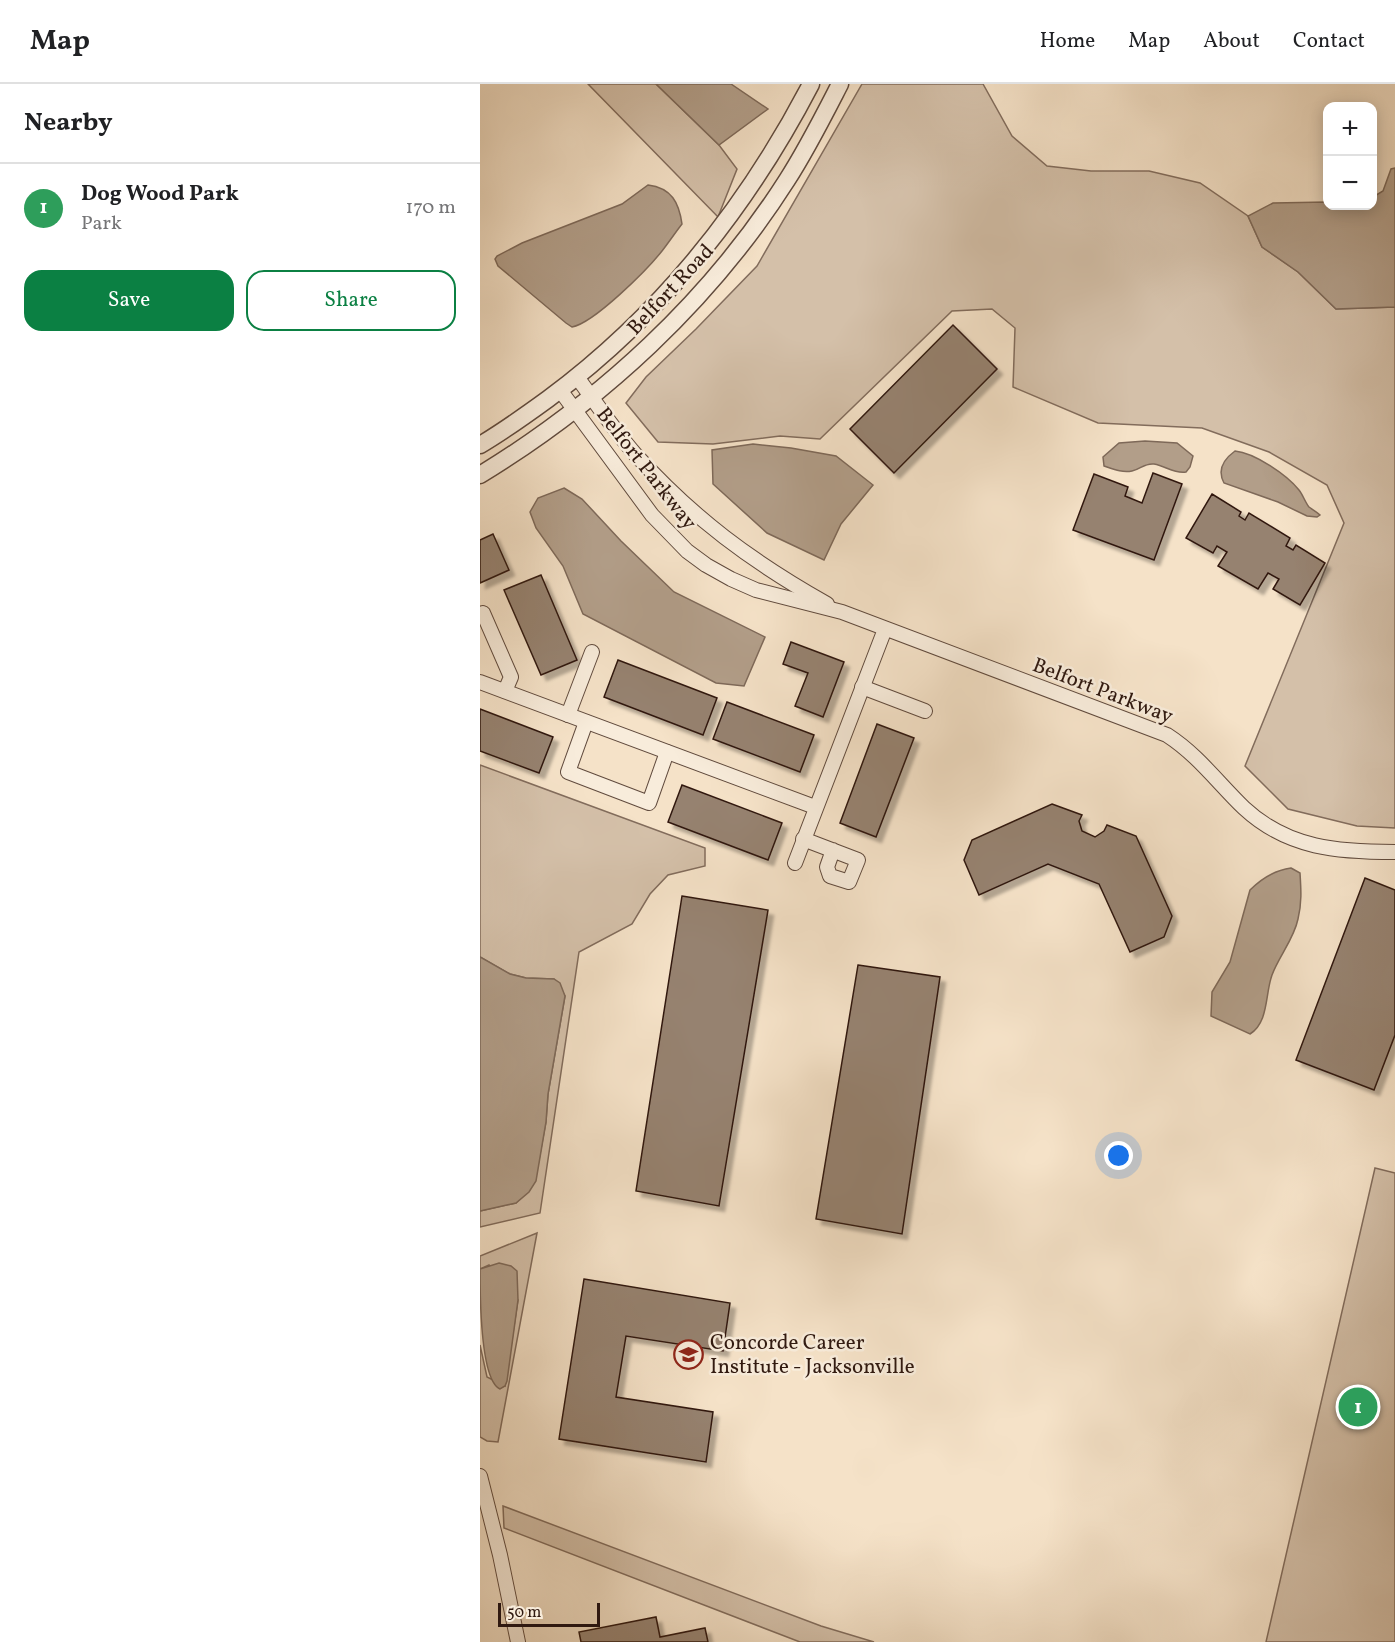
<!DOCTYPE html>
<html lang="en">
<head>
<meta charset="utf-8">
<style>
  :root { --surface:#fff; --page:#f2f2f2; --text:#202124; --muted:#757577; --line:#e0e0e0; --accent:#0b8043 }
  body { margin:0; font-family:Vollkorn,serif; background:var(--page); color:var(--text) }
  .controls { position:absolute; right:18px; top:18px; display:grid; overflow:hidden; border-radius:12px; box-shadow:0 3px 15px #0003 }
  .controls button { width:54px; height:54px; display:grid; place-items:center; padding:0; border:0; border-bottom:2px solid var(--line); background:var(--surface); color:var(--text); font:30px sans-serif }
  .scale { position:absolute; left:18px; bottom:15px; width:102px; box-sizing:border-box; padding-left:6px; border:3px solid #301910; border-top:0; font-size:16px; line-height:21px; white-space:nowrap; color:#301910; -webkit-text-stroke:4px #f8ecdb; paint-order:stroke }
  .you { position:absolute; left:639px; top:1072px; width:21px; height:21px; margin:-15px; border:4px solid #fff; border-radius:50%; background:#1a73e8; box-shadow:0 0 0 9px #1a73e833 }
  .badge { display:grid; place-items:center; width:39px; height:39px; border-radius:50%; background:var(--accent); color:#fff; font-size:20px; font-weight:700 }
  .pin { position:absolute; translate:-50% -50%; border:3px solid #fff; box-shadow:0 2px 6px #0006 }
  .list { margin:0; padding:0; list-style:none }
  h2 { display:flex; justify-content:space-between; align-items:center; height:78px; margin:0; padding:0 24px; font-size:26px }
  h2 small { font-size:20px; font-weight:400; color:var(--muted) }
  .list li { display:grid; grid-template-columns:39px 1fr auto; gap:18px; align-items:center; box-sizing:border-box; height:90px; padding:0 24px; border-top:2px solid var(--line) }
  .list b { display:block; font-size:22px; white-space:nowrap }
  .list p { margin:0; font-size:20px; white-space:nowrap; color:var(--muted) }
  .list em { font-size:20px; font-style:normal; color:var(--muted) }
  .actions { display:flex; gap:12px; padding:18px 24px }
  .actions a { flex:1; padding:14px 0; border:2px solid var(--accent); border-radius:18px; text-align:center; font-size:21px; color:var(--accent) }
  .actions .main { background:var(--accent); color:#fff }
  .map { position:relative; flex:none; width:915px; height:1558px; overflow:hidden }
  header { display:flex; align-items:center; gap:36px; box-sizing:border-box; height:84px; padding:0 30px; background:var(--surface); border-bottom:2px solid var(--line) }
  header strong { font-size:28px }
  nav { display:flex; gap:33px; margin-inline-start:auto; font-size:21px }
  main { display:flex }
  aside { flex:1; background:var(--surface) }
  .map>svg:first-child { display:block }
  .green { fill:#d4c0a9; stroke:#826c5c; stroke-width:1.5 }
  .water { fill:#b29e89; stroke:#7e6959; stroke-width:1.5 }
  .building { fill:#968270; stroke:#301910; stroke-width:1.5; filter:url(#shadow) }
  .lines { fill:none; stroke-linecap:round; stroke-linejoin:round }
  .minor-casing { stroke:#614b3e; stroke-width:16 }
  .tertiary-casing { stroke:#614b3e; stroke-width:19 }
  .minor { stroke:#f8ecdb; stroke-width:14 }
  .tertiary { stroke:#f8ecdb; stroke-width:16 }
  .labels { text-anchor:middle; stroke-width:5; stroke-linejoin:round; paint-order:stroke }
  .street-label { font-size:21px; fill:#301910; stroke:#f8ecdb }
  .poi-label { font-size:21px; fill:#301910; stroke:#f8ecdb; text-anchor:start }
</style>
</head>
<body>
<header>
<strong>Map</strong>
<nav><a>Home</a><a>Map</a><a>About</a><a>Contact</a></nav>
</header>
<main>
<aside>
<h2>Nearby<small></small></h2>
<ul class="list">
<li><span class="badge" style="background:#2e9e5b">1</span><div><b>Dog Wood Park</b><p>Park</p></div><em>170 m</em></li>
</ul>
<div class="actions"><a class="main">Save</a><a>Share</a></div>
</aside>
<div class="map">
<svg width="915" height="1558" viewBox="0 0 915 1558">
  <defs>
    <filter id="shadow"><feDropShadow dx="5.5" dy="5.5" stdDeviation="1.5" flood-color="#0004"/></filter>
  </defs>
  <rect width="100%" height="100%" fill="#f5e2c8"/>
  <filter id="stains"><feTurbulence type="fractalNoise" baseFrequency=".00333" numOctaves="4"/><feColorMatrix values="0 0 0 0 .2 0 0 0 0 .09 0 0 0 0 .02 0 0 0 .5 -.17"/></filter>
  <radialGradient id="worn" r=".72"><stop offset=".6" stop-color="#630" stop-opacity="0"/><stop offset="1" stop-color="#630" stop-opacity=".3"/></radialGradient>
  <!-- green -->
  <g class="green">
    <polygon points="108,0 176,0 239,61 257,85 238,133"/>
    <polygon points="382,0 503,0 532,52 567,82 611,87 669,87 720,99 768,132 782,163 818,188 856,225 915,223 915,744 877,742 808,725 765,682 864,439 847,401 789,368 722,344 618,339 533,303 535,244 512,225 472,227 340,355 300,352 233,360 178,358 146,319 166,293 216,245 277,182"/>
    <polygon points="0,681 225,764 225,782 188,791 170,810 152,840 99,868 60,1129 0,1143 0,1127 36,1119 55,1097 66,1038 68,1010 85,912 74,895 46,894 30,890 0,873"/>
    <polygon points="895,1084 915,1089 915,1558 786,1558"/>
    <polygon points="57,1149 18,1358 7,1357 0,1353 0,1261 7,1293 25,1302 38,1216 9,1181 0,1185 0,1172"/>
    <polygon points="23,1422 341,1542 394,1558 320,1558 24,1444"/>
  </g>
  <!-- water -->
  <g class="water">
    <polygon points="176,0 251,0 288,25 239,61"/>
    <polygon points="915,84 915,223 856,225 818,188 782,163 768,132 793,119 847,118 848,122 892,122 893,113 903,107 911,85"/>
    <path d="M168 101C192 104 199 119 202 140 195 149 189 158 182 167 167 186 114 239 92 243L86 239 18 182 15 175 17 172 42 159 142 120Z"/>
    <path d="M665 357 697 359 713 372 710 383 706 388C694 390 686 382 674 380 664 379 661 385 652 387 642 389 633 385 624 382L623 373 639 359Z"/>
    <polygon points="273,360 311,364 356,372 393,401 361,440 344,476 287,449 233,400 232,366"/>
    <path d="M755 367C775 369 807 391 819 406 823 411 825 418 829 423 833 426 837 428 840 431L837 433 827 432 798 418 744 399C737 386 744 375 755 367Z"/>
    <polygon points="84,404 102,415 141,457 194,508 285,553 264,602 236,599 103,530 83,482 56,444 50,428 58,414"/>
    <path d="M811 784 820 789C821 805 822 819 818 835 814 855 799 872 792 891 785 910 789 938 770 950L731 932 732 908 750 878 770 806C781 795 796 786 811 784Z"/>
    <polygon points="0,873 30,890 46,894 74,895 80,899 85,912 68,1010 66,1038 56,1097 49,1108 36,1119 0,1127"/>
    <path d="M19 1179 31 1182 37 1187 38 1216 27 1297 25 1302 20 1305C0 1296 0 1209 0 1185Z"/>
  </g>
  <!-- building -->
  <g class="building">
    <polygon points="473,241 517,285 414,389 370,345"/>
    <polygon points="673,389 702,400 674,476 593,446 614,390 648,403 645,412 662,419"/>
    <polygon points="732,410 761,428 759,432 765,436 769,429 810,454 806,462 813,466 816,461 845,479 820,521 793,505 799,495 788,489 778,505 738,482 747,468 737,462 733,469 706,454"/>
    <polygon points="13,450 29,486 0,499 0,456"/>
    <polygon points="61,491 97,576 61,591 24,506"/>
    <polygon points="311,558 364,578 343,633 315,622 328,589 303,580"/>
    <polygon points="138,576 237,614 223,651 124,613"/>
    <polygon points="247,618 334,651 320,688 233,655"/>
    <polygon points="0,625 73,653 59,689 0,667"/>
    <polygon points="397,640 434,654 396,753 360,739"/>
    <polygon points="202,701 302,739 288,776 188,738"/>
    <polygon points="572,720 602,731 599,737 602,747 615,753 624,747 627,741 656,752 692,832 684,853 650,868 619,800 568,780 499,811 484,776 492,756"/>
    <polygon points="885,794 915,806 915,951 894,1006 816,976"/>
    <polygon points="202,812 288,826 239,1122 156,1107"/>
    <polygon points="378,881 460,893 422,1150 336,1135"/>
    <polygon points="104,1195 250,1219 243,1267 146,1252 136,1313 233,1328 226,1378 79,1355"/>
    <polygon points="176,1533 180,1553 225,1544 228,1558 101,1558 99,1548"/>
  </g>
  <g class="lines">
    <defs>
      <g id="minor">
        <path d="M97 293C116 319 134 346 155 370 214 435 271 477 347 520"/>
        <path d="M80 306 172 431 207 467 226 481 251 495 276 506 362 528 687 651C718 671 738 699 764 724 808 765 859 768 915 768"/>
        <polyline points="0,531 3,529 31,593 25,607"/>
        <polyline points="0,598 335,723"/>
        <polyline points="382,603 445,627"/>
        <polyline points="88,631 112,568"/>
        <polyline points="106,638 88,688 169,719 187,668"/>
        <polyline points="323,755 378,776 369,798 350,792 347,783 353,766"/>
        <polyline points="315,779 405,545"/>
        <polyline points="0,1392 20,1471 38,1558"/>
      </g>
      <g id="tertiary">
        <path d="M0 361C24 347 46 331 68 315 180 232 267 123 331 0"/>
        <path d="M0 391C121 317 230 217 307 96 327 65 343 33 360 0"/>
      </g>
    </defs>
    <!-- minor casing -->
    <use href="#minor" class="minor-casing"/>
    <!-- tertiary casing -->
    <use href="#tertiary" class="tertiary-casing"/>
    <!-- minor -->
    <use href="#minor" class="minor"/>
    <!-- tertiary -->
    <use href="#tertiary" class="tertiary"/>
  </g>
  <!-- icons -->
  <defs>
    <symbol id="university-ring" viewBox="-11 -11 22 22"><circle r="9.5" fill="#f8ecdb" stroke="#8f2418" stroke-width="1.5"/><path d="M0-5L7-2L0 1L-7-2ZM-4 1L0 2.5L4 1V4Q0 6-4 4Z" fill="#8f2418"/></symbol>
  </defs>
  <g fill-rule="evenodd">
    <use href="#university-ring" x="192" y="1254" width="33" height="33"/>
  </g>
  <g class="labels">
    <!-- street labels -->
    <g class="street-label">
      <text transform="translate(190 205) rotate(-47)" y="7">Belfort Road</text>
      <text transform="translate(167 384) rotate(52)" y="7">Belfort Parkway</text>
      <text transform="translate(623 606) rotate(21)" y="7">Belfort Parkway</text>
    </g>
    <!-- poi labels -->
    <g class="poi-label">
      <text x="230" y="1265">Concorde Career<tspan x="230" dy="24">Institute - Jacksonville</tspan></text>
    </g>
  </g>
  <rect width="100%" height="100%" filter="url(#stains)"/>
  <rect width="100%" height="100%" fill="url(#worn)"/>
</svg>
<div class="controls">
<button>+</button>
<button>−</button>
</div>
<div class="scale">50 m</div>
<div class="you"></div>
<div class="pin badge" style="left:878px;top:1323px;background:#2e9e5b">1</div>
</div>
</main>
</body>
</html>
